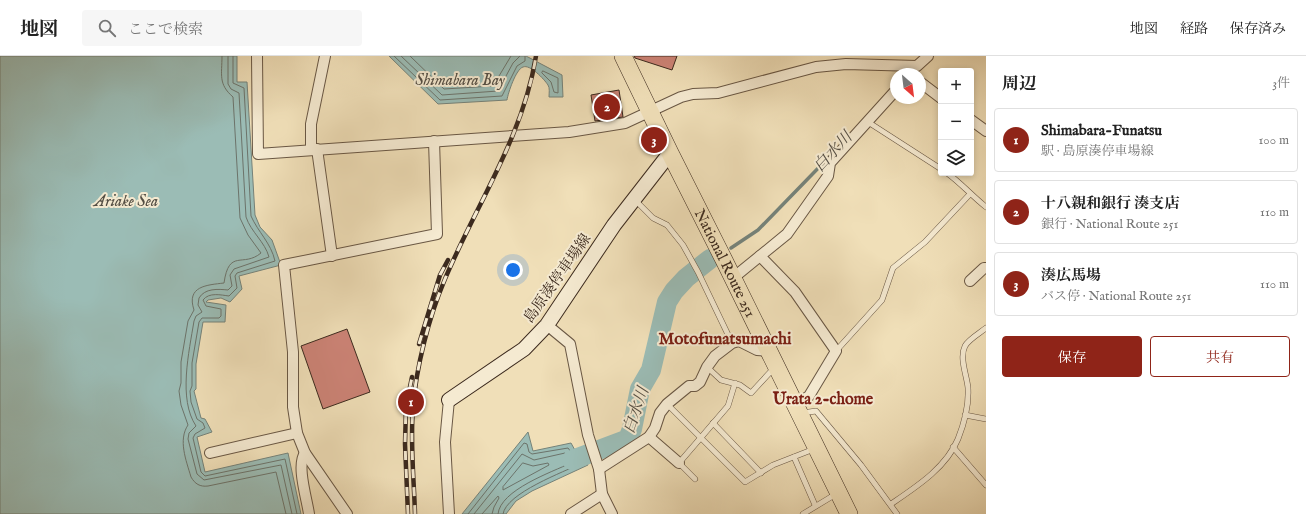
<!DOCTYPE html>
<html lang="ja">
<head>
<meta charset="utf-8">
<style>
  :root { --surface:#fff; --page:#f6f6f6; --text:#222; --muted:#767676; --line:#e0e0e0; --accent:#8f2418 }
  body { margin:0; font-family:"IM FELL English","Noto Serif JP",serif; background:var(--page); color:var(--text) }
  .controls { position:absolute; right:12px; top:12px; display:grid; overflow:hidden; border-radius:4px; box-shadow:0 2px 6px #0003 }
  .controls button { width:36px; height:36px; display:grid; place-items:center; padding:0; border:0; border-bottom:1px solid var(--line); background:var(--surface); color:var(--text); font:20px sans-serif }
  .compass { position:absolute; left:890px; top:12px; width:36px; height:36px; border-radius:50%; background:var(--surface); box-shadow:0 2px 6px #0003; rotate:152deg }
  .you { position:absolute; left:513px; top:214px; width:14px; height:14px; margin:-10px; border:3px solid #fff; border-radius:50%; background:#1a73e8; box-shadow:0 0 0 6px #1a73e833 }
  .badge { display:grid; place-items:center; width:26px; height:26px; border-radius:50%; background:var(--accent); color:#fff; font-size:13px; font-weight:700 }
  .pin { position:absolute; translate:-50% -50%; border:2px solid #fff; box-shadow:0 1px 4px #0006 }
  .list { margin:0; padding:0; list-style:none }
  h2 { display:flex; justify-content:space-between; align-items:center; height:52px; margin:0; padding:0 16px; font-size:17px }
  h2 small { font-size:13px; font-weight:400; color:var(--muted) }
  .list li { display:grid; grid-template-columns:26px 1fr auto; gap:12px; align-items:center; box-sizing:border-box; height:64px; margin:0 8px 8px; padding:0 8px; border:1px solid var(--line); border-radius:4px }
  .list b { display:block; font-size:15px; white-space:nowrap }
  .list p { margin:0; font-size:13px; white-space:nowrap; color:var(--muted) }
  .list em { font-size:13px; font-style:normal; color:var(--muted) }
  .actions { display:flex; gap:8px; padding:12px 16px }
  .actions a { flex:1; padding:9px 0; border:1px solid var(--accent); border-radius:4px; text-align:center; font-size:14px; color:var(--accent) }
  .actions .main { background:var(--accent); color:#fff }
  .icon { flex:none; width:22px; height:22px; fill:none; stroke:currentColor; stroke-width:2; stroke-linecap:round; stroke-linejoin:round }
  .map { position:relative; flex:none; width:986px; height:458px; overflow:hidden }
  header { display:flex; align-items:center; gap:24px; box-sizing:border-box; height:56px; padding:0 20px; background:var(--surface); border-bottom:1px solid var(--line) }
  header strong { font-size:19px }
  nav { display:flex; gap:22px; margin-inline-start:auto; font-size:14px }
  .search { width:280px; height:36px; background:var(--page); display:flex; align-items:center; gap:10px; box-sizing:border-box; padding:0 14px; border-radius:4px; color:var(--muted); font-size:15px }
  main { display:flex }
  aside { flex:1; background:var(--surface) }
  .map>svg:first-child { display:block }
  .water { fill:#9bbcb5; stroke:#758279 }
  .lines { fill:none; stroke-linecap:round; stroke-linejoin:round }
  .shore { stroke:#6c736a; stroke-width:1 }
  .stream { stroke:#758279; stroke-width:3.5 }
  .river { stroke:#9bbcb5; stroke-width:20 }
  .building { fill:#cc8376; stroke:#3c2a1e }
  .service-casing { stroke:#695744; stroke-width:6 }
  .minor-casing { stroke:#695744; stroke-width:12 }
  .secondary-casing { stroke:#3c2a1e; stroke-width:16 }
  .trunk-casing { stroke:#3c2a1e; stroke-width:18 }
  .service { stroke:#f5ead1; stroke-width:5 }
  .minor { stroke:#f5ead1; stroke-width:10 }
  .secondary { stroke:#f5ead1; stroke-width:14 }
  .trunk { stroke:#f0dfb8; stroke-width:17 }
  .rail-casing { stroke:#3c2a1e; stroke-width:4.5 }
  .rail { stroke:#f5ead1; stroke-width:3; stroke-dasharray:9; stroke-linecap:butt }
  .labels { text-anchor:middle; stroke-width:4; stroke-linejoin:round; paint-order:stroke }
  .street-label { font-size:15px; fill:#3c2a1e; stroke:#f5ead1 }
  .water-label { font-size:16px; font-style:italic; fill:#544e44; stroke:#f5ead1 }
  .neighbourhood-label { font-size:16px; font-weight:bold; fill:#7a1f14; stroke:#f5ead1 }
  .quarter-label { font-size:17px; font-weight:bold; fill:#7a1f14; stroke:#f5ead1 }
</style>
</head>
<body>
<header>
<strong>地図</strong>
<div class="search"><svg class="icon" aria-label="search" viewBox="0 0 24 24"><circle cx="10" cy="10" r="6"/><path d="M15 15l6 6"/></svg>ここで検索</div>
<nav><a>地図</a><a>経路</a><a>保存済み</a></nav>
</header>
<main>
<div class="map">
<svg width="986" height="458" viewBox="0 0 986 458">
  <rect width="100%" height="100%" fill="#f0dfb8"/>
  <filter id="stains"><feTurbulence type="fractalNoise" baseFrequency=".005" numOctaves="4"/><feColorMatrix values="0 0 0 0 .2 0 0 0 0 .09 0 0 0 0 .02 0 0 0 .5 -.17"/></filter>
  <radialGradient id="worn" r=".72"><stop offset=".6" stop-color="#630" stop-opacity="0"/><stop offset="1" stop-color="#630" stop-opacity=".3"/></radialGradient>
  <!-- water -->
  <g class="water">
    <polygon points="0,0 237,0 237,26 247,26 255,159 260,171 272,184 281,209 239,220 242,233 230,246 221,242 208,244 206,246 226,249 225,266 203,266 196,308 196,333 194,335 201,362 205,363 212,376 197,381 205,416 288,397 301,458 0,458"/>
    <path d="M389 0H526L562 19 563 41H549C549 37 550 32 548 29 544 23 530 8 523 11 516 13 508 37 507 44L438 48Z"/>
    <polygon points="528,376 533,395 571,387 576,396 584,393 585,396 588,395 592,404 587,406 588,409 532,435 516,445 506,458 462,458"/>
  </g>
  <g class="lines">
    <!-- shore -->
    <g class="shore">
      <path d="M222 0C222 19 218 28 233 41L240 162 248 179 261 197C243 212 229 192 224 227 207 229 186 230 194 254L188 265 181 306V327L179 335 181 349 188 369C178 384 186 404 191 421 195 428 200 431 208 430L276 416 286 458"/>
      <path d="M228 0V28L231 33 239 37 246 161C251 176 265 186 269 201L234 213 230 219 232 230 228 234C218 233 205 232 199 242L198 249 202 256 196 260 194 265C189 296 178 343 196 370L189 377 188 383 197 418 204 424 281 409 292 458"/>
      <path d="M233 0V27L244 32 251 160C258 176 271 187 275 205L237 217 235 220 237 232 229 240C221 239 209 236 203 244L206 250 221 253V260L219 262H202L199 266 192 307V330L190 335 191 346 197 363 203 367 205 372 195 378 193 382 201 416 205 420 285 403 297 458"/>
      <polyline points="394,0 440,44 502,40 517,10 525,5 525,0"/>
      <polyline points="401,0 442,39 498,35 513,7 520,0"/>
      <polyline points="410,0 444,33 493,30 511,0"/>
      <polygon points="543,15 558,22 558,37 554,36 551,26 542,17"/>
      <polygon points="523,407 533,410 548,407 549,409 503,434 503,431"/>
      <path d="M468 458 524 387 527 388 529 396 532 398 568 392 574 400 582 398 585 400 582 407C564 416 506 437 503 458"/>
      <path d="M474 458 522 398 534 404 565 397 571 404V407C552 416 500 434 498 458"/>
      <polyline points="482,458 498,440 499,442 494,451 492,458"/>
    </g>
    <!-- stream -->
    <g class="stream">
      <polyline points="905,18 906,17"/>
      <polyline points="731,192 758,174 829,101"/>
    </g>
    <!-- river -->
    <polyline class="river" points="572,404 628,383 632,373 640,333 651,314 667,246 674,235 686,222 710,203"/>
  </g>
  <!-- building -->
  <g class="building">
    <polygon points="634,0 677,0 672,14 635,2"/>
    <polygon points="619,34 623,61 595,65 591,39"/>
    <polygon points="347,273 370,336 323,353 301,290"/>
  </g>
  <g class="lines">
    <defs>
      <g id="service">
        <polyline points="868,66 941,113"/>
        <path d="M947 117C961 127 972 140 986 151"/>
        <polyline points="635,144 653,162 667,169 683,189 698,216 732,287"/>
        <polyline points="836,295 882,244 893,212 925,186 970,138"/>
        <polyline points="707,311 721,324 740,329 751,337 774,312"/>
        <polyline points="667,348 745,426 773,409 814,393"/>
        <polyline points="802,357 816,355 861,409 897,458"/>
        <polyline points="965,359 986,363"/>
        <polyline points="713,367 761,417"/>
        <polyline points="953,391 986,429"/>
        <polyline points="794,401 815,449"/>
        <polyline points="695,423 679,407 728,350 735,327"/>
        <path d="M891 448C916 431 946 412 958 383 964 368 969 349 968 332 967 320 959 302 965 290 969 283 980 277 986 272"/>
        <polyline points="803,458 836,438"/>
      </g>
      <g id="minor">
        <polyline points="257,0 258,98 569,76 625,67 681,41 693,38 718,37 816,11 846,8 917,10 928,0"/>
        <polyline points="920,26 941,42"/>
        <polyline points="971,64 986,75"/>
        <polyline points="317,93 332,200"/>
        <polyline points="311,94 311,68 325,0"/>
        <polyline points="760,200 795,236 836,295 809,340 795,349"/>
        <polyline points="733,222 787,178 828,120 830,107 896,34"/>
        <polyline points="970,225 984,212 986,212"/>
        <polyline points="547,269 570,288 588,379 599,413 602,438 612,458"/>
        <polyline points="649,381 679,407"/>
        <polyline points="210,397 297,377"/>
        <path d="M305 397C296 409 307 443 309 458"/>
        <polyline points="599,413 649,381 655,372 660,357 667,348 689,330 695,330 700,326 707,311 715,300 732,287 739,285 757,294 769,295"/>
        <polyline points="347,458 305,397 297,377 293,351 293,296 284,209 437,178 434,85"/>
        <polyline points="449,458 445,386 449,344"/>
        <polyline points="571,458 602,438"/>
      </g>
      <polyline id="secondary" points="449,344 524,293 547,269 614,169 670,97"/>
      <g id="trunk">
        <path id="s1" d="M623 0 670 97 724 204 849 458"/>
      </g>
    </defs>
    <!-- service casing -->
    <use href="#service" class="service-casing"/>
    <!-- minor casing -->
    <use href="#minor" class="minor-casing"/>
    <!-- secondary casing -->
    <use href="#secondary" class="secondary-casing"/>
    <!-- trunk casing -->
    <use href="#trunk" class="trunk-casing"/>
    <!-- service -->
    <use href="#service" class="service"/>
    <!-- minor -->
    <use href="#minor" class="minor"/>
    <!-- secondary -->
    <use href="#secondary" class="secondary"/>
    <!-- trunk -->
    <use href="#trunk" class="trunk"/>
    <defs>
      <g id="rail">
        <polyline points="419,288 440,219 448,204"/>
        <polyline points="408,458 405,388 406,351 412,321"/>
        <path d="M415 458C414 423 410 387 413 352 416 311 429 261 445 223 476 149 523 81 536 0"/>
      </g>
    </defs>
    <!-- rail casing -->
    <use href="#rail" class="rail-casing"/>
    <!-- rail -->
    <use href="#rail" class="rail"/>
  </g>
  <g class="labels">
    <!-- street labels -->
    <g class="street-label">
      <text dy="5" stroke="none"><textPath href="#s1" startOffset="231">National Route 251</textPath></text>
      <text transform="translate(557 222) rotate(-55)" y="5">島原湊停車場線</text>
    </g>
    <!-- water labels -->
    <g class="water-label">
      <text x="460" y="29">Shimabara Bay</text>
      <text transform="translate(832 95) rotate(-47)" y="6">白水川</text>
      <text x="126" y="150">Ariake Sea</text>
      <text transform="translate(635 354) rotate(-71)" y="6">白水川</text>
    </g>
    <!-- neighbourhood labels -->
    <g class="neighbourhood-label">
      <text x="823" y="348">Urata 2-chome</text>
    </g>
    <!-- quarter labels -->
    <g class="quarter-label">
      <text x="725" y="288">Motofunatsumachi</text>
    </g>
  </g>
  <rect width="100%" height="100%" filter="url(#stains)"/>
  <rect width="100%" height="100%" fill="url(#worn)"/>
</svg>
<div class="controls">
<button>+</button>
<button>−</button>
<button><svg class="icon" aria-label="layers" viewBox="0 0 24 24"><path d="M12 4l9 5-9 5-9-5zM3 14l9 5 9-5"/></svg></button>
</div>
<svg class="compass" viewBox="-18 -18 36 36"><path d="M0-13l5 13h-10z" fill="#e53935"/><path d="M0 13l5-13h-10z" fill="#767676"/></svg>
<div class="you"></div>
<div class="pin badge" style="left:411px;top:346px">1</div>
<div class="pin badge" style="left:607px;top:51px">2</div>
<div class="pin badge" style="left:654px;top:84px">3</div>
</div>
<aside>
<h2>周辺<small>3件</small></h2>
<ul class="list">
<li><span class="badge">1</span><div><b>Shimabara-Funatsu</b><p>駅 · 島原湊停車場線</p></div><em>100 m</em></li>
<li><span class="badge">2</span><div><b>十八親和銀行 湊支店</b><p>銀行 · National Route 251</p></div><em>110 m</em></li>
<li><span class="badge">3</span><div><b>湊広馬場</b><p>バス停 · National Route 251</p></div><em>110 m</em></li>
</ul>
<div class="actions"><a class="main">保存</a><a>共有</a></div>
</aside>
</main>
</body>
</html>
